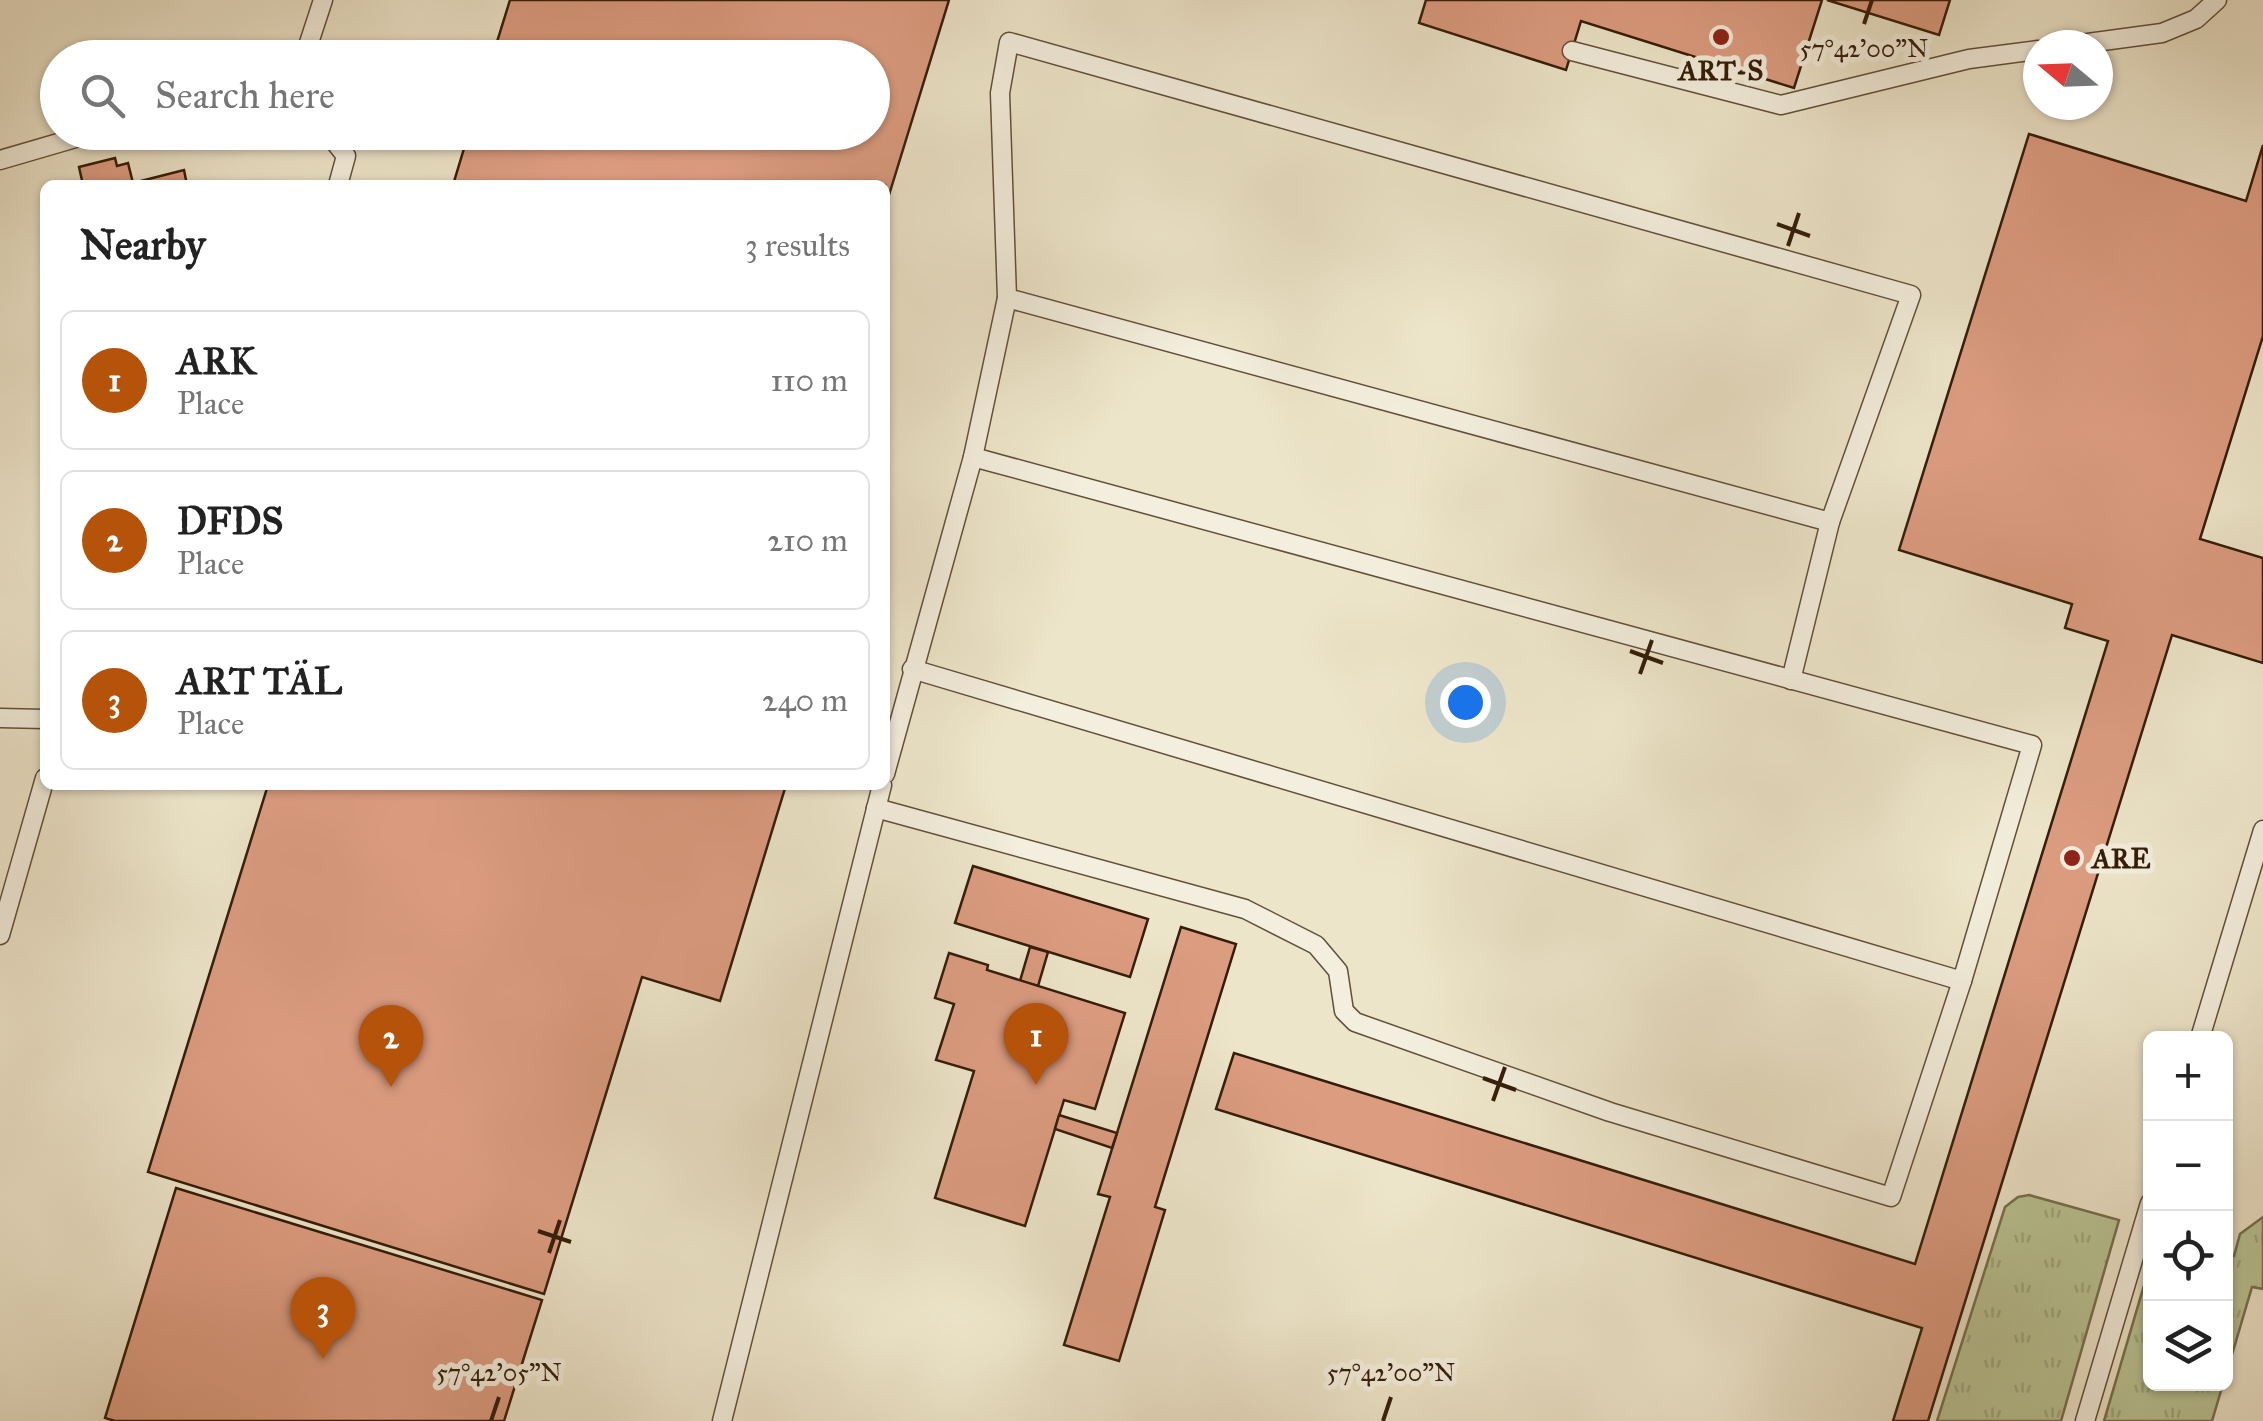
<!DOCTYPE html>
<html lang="en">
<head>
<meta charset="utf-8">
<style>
  :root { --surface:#fff; --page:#f6f6f6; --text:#222; --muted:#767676; --line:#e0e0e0; --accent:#b45309 }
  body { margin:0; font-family:"IM FELL Great Primer",serif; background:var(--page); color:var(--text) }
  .controls { position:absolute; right:30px; bottom:30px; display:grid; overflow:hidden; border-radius:15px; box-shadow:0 2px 8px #0004 }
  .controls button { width:90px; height:90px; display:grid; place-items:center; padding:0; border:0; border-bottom:2px solid var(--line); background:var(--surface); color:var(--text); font:50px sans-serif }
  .compass { position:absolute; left:2023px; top:30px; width:90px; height:90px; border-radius:50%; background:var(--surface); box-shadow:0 2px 8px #0004; rotate:289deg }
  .you { position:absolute; left:1465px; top:702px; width:35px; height:35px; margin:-25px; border:8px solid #fff; border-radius:50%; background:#1a73e8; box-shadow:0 0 0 15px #1a73e833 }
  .badge { display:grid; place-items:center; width:65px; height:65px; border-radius:50%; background:var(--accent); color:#fff; font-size:32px; font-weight:700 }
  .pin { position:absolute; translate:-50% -82px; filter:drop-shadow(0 2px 5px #0008) }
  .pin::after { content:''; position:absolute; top:52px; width:35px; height:30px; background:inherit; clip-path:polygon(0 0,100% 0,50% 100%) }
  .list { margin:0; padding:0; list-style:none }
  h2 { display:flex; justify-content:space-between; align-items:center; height:130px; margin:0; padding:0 40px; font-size:42px }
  h2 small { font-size:32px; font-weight:400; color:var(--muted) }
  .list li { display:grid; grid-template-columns:65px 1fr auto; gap:30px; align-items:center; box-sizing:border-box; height:140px; margin:0 20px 20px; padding:0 20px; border:2px solid var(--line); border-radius:15px }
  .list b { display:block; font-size:38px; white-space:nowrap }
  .list p { margin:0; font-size:32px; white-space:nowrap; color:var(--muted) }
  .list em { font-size:32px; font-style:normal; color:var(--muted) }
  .icon { flex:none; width:55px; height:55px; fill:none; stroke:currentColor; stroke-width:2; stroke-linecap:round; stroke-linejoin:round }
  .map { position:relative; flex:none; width:2263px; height:1421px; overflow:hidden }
  .search { position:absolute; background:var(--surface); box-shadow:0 2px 8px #0004; left:40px; top:40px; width:850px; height:110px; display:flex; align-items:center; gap:25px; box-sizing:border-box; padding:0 35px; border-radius:55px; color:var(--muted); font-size:38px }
  .panel { position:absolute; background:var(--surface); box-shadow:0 2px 8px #0004; left:40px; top:180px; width:850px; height:610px; border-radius:15px }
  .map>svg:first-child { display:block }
  .grass { fill:url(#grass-tufts); stroke:#777050; stroke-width:2.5 }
  .building { fill:#dc9c80; stroke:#341d0a; stroke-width:2.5 }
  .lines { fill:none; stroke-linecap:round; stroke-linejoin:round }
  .lane-casing { stroke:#624f3a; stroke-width:21 }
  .lane { stroke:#f3eedd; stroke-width:18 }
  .ticks { fill:none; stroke:#341d0a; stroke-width:4 }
  .poi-dot { fill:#8f2418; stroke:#f3eedd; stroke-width:4 }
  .labels { text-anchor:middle; stroke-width:10; stroke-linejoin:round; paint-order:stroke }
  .poi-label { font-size:28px; font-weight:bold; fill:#341d0a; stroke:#f3eedd }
  .ticks-label { font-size:25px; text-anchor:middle; fill:#341d0a; stroke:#f3eedd; stroke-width:10; stroke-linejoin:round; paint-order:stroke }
</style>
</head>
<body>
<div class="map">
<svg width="2263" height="1421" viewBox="0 0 2263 1421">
  <defs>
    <pattern id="grass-tufts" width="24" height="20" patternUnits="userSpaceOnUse" patternTransform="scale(2.5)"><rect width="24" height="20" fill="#bac495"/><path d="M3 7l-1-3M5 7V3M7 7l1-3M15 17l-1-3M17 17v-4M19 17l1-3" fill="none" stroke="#a0a87f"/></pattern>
  </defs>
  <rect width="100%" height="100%" fill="#ede5ca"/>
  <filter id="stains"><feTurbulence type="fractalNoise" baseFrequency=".002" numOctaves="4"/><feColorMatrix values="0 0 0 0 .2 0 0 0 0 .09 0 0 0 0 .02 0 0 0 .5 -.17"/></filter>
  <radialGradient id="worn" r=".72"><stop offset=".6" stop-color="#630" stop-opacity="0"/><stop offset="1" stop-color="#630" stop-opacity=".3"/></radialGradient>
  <!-- grass -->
  <g class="grass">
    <polygon points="2029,1195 2119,1220 2061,1421 1937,1421 2005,1207 2018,1197"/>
    <polygon points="2263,1217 2263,1289 2252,1287 2226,1375 2226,1254 2234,1256 2240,1234"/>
    <polygon points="2150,1265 2150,1384 2223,1384 2212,1421 2104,1421"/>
  </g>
  <!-- building -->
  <g class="building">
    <polygon points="510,0 949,0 885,208 885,185 453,185 469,132 872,132 872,58 492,58"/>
    <polygon points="1426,0 1822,0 1794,88 1581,21 1566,70 1419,23"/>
    <polygon points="1827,0 1950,0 1939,35"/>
    <polygon points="2029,134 2246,201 2263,145 2263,336 2200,539 2263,558 2263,663 2172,635 1928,1421 1893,1421 1922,1328 1216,1109 1234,1053 1915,1264 2108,641 2065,628 2072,604 1899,550"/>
    <polygon points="115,158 117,166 128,163 133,183 184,170 187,185 83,185 79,167"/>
    <polygon points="268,785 786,785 720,1001 642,977 544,1294 148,1172"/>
    <polygon points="973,866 1148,919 1130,977 955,923"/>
    <polygon points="1181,927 1236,944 1155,1207 1165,1210 1119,1361 1064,1345 1110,1197 1098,1194"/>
    <polygon points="1030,947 1048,952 1038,986 1020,981"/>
    <polygon points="949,953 988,965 987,970 1125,1013 1095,1109 1064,1100 1025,1226 935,1198 974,1071 936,1060 954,1004 935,998"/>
    <polygon points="1059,1115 1117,1133 1112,1148 1055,1129"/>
    <polygon points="176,1188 542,1300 504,1421 115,1421 105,1418"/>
  </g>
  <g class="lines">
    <defs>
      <g id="lane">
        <polyline points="2073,45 2162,33 2196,19 2217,0"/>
        <polyline points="1572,51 1781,105 1969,59 2038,50"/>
        <polyline points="304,58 323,0"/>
        <polyline points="327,132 346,156 338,185"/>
        <polyline points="0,160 96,132"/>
        <polyline points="1007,298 1830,522 1791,680"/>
        <polyline points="973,457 2032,745 1962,981"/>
        <polyline points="0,718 45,719"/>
        <polyline points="885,774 973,457 1007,298 1000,93 1009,42 1911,295 1830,522"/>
        <polyline points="876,808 1245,909 1316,945 1338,971 1344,1011 1355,1022 1610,1112 1891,1197 1962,981 912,669"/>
        <polyline points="0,935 45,778"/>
        <polyline points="2200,1038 2263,830"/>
        <polyline points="722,1421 882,785"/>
        <polyline points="2085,1421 2150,1203"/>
      </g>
    </defs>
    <!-- lane casing -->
    <use href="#lane" class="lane-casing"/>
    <!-- lane -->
    <use href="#lane" class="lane"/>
  </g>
  <!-- ticks -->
  <path class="ticks" d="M1864 24 1872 0M1777 224 1810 236M1788 246 1799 213M1630 651 1663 663M1640 674 1652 640M1483 1078 1516 1090M1493 1101 1505 1067M538 1231 571 1242M549 1253 560 1220M491 1421 499 1397M1383 1421 1391 1397"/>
  <!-- markers -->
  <g class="poi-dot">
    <circle cx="1721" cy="37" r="10"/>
    <circle cx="2072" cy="858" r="10"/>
  </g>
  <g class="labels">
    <!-- poi labels -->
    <g class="poi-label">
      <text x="1721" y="80">ART-S</text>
      <text x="2092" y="868" text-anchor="start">ARE</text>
    </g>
  </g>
  <g class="ticks-label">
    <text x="1864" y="57">57°42'00"N</text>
    <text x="499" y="1381">57°42'05"N</text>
    <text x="1391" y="1381">57°42'00"N</text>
  </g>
  <rect width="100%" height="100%" filter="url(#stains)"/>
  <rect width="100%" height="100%" fill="url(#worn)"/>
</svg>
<div class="controls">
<button>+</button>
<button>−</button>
<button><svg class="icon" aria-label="locate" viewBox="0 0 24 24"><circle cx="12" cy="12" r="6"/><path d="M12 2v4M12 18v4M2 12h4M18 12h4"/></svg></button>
<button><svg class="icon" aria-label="layers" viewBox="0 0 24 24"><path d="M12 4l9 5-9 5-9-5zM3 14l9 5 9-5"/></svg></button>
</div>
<svg class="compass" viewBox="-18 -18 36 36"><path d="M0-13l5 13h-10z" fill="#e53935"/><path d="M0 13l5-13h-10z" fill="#767676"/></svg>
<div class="you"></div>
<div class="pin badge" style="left:1036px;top:1085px">1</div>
<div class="pin badge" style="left:391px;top:1087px">2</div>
<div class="pin badge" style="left:323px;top:1359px">3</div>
<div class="search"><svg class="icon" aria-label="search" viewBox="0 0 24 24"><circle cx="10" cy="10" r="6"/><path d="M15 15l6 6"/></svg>Search here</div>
<section class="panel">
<h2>Nearby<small>3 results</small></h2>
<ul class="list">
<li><span class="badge">1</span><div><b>ARK</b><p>Place</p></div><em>110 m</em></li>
<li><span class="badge">2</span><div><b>DFDS</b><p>Place</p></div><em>210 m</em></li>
<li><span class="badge">3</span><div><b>ART TÄL</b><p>Place</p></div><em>240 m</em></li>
</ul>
</section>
</div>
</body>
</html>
